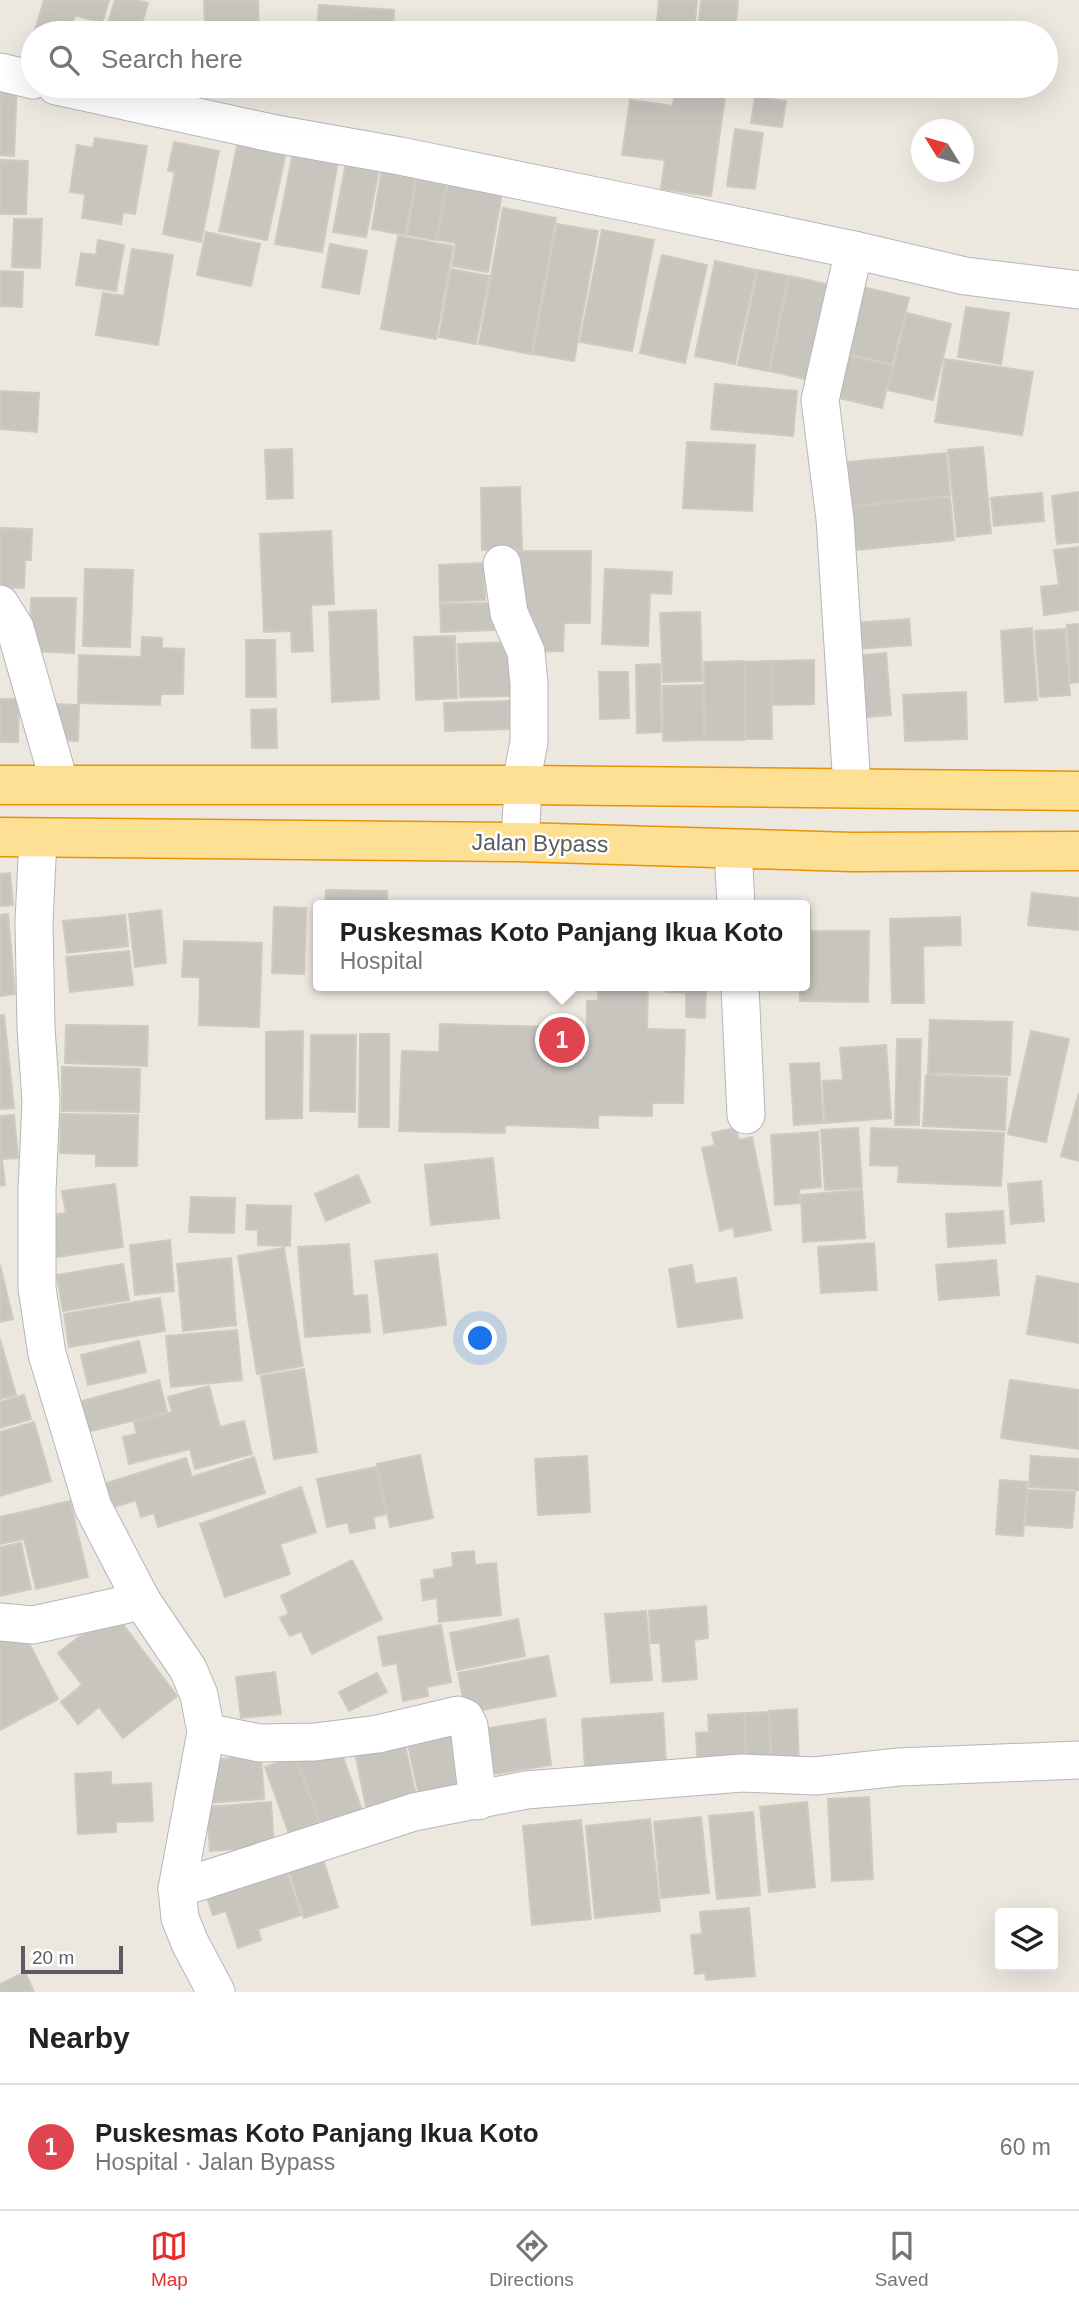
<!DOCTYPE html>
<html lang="en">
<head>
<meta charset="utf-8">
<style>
  :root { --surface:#fff; --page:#f2f2f2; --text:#222; --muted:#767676; --line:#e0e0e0; --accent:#e72d2b }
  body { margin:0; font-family:Arial,sans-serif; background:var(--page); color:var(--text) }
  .controls { position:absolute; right:21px; bottom:21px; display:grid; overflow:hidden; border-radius:7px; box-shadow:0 7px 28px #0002 }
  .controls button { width:63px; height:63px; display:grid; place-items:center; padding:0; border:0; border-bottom:2px solid var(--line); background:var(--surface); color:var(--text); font:35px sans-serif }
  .compass { position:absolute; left:911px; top:119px; width:63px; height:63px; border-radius:50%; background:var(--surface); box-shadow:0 7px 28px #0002; rotate:307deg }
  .scale { position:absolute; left:21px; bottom:18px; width:102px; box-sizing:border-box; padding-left:7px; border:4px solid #595d61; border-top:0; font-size:19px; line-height:24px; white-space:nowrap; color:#595d61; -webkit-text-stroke:5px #fff; paint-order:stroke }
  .you { position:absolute; left:481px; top:1339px; width:24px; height:24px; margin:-18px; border:5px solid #fff; border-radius:50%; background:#1a73e8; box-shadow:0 0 0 10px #1a73e833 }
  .badge { display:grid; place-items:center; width:46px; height:46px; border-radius:50%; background:var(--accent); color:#fff; font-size:23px; font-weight:700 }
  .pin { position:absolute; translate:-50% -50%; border:4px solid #fff; box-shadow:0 2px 7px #0006 }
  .popup { position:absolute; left:313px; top:900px; width:497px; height:91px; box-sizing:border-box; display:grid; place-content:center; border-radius:7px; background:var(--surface); filter:drop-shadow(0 2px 5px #0005); font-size:23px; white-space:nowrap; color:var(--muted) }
  .popup b { font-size:26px; color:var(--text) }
  .popup::after { content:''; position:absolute; left:50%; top:100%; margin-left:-14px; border:14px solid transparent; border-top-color:var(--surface) }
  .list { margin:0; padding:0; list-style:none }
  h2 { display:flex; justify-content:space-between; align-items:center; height:91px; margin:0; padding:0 28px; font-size:30px }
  h2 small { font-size:23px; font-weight:400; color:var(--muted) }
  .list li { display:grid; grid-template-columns:46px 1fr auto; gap:21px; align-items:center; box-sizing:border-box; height:126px; padding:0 28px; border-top:2px solid var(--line) }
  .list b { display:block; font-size:26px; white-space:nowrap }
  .list p { margin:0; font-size:23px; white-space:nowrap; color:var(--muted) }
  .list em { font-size:23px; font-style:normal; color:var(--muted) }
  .icon { flex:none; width:38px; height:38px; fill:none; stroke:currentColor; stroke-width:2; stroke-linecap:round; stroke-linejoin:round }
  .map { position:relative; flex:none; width:1079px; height:1992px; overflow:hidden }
  .search { position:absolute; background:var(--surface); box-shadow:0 7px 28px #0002; left:21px; right:21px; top:21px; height:77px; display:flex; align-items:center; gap:18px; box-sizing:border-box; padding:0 24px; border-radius:38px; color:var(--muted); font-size:26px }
  .sheet { height:217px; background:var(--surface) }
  nav { display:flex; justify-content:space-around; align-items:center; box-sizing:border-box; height:98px; border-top:2px solid var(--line); background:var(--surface); font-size:19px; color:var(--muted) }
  nav a { display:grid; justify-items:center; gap:4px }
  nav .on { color:var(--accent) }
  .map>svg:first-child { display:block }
  .building { fill:#c8c5bf; stroke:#d0c9be; stroke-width:2 }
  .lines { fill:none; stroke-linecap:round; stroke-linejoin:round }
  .minor-casing { stroke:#b3b6bb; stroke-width:39 }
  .trunk-casing { stroke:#e99202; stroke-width:41 }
  .minor { stroke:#fff; stroke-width:37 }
  .trunk { stroke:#fde094; stroke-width:38 }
  .labels { text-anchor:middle; stroke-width:5; stroke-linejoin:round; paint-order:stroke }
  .street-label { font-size:23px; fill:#595d61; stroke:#fff }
</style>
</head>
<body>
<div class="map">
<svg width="1079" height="1992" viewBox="0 0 1079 1992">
  <rect width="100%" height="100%" fill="#ece8e0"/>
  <!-- building -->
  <g class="building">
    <polygon points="44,0 109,0 102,23 75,15 72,25 84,28 82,33 34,33"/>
    <polygon points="115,0 137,0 148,3 139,33 105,33"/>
    <polygon points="204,0 258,0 259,33 205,33"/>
    <polygon points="659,0 697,0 694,33 656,33"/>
    <polygon points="701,0 738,0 735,33 698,33"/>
    <polygon points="319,5 394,10 393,33 317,33"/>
    <polygon points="0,82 17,82 14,156 0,155"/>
    <polygon points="675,90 725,97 711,196 661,189 665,160 622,155 630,100 673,106"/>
    <polygon points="755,97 786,101 782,127 751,123"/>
    <polygon points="735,129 763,133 755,189 727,186"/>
    <polygon points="240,133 288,143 267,240 219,231"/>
    <polygon points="95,138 147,146 135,214 123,212 121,224 82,218 85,194 70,192 77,145 93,148"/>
    <polygon points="174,142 219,151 201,242 163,234 175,172 168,171"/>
    <polygon points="295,142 340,150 322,252 275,244"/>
    <polygon points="349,147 382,153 366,237 333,232"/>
    <polygon points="0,160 28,161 26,214 0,214"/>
    <polygon points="382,168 416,173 405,235 372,229"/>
    <polygon points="418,173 447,178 436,240 407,235"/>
    <polygon points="449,178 503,188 488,272 452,266 456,243 437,240"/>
    <polygon points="503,208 556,218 531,354 479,344"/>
    <polygon points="14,219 42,219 40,268 12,267"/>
    <polygon points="557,224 598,231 574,361 533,354"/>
    <polygon points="602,230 654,240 632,351 580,342"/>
    <polygon points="206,232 260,244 251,286 197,275"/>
    <polygon points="398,236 453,246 436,339 381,329"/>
    <polygon points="98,240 124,245 116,291 76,285 81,253 96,255"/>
    <polygon points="330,244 367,251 359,294 322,287"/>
    <polygon points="132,249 173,255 158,345 96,335 103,293 124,296"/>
    <polygon points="662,255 707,265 685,363 640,353"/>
    <polygon points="715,261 756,270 735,364 695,356"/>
    <polygon points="451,269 489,276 476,344 439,337"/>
    <polygon points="758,270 788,276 768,371 738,365"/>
    <polygon points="0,271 23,272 22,307 0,306"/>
    <polygon points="790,276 835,286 814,381 770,371"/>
    <polygon points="863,287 909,298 892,364 847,353"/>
    <polygon points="966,307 1009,313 1001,364 958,357"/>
    <polygon points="907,313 951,324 933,400 888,390"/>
    <polygon points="834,352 892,366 882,408 839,398"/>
    <polygon points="945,359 1033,372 1022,435 935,422"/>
    <polygon points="715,384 797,391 793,436 711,429"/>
    <polygon points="0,391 39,393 37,432 0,429"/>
    <polygon points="687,442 755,445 752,511 683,508"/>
    <polygon points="983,447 991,533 957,537 948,450"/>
    <polygon points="292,449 293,498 267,499 265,450"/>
    <polygon points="946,453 950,495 852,506 848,462"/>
    <polygon points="520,487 522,549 482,550 481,488"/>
    <polygon points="1079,492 1079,542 1057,544 1052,496"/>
    <polygon points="1042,493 1044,521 994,526 991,498"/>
    <polygon points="950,497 954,540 856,550 852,507"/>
    <polygon points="0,528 32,529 31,560 25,560 24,588 0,587"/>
    <polygon points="331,531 334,604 311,605 313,651 292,652 291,631 264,632 260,534"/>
    <polygon points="1079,547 1079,610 1044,615 1041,587 1059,585 1054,550"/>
    <polygon points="517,551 591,551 590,623 564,623 563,651 534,652 535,620 516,620"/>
    <polygon points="484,563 485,600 440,602 439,565"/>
    <polygon points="85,569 133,570 130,647 83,646"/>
    <polygon points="605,569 672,572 671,594 650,593 648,646 602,644"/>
    <polygon points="31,598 76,598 74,653 30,651"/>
    <polygon points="494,603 495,630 441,632 440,604"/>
    <polygon points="376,610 379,699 332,702 329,612"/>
    <polygon points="700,612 702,681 663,682 660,613"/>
    <polygon points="909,619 911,645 856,649 854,623"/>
    <polygon points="1079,624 1079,682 1071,683 1067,625"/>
    <polygon points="1032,628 1037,700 1005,702 1001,631"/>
    <polygon points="1065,629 1070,695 1040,697 1035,631"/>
    <polygon points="455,636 457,698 416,700 414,637"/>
    <polygon points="142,637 162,638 162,648 184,649 183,694 161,694 160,705 78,703 79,655 141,657"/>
    <polygon points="246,640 275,640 276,697 246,697"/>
    <polygon points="510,642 512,696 460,697 458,644"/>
    <polygon points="886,653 891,715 856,718 852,656"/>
    <polygon points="814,660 814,704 773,705 772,661"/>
    <polygon points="744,661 745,740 705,740 704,662"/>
    <polygon points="771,661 772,739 746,739 745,662"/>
    <polygon points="660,664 661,732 637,733 636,665"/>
    <polygon points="599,672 628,672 629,718 600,719"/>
    <polygon points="703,685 704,740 663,741 663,686"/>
    <polygon points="966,692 967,739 905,741 903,695"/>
    <polygon points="0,699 19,699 18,742 0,742"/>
    <polygon points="509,701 510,729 445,731 444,703"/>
    <polygon points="51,704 79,705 78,741 50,740"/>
    <polygon points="276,709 277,748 252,748 251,710"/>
    <polygon points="10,873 13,905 0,906 0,874"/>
    <polygon points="326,890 387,891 387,905 325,905"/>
    <polygon points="1032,893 1079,898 1078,930 1028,925"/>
    <polygon points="274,907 306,908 304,974 272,973"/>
    <polygon points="805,908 810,908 810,931 869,931 868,1002 800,1001 800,986 805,986"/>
    <polygon points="161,910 166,963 135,967 129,914"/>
    <polygon points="8,914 15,994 0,996 0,915"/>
    <polygon points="125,915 128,946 67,953 63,921"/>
    <polygon points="960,917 961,945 923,946 924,1003 892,1003 890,919"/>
    <polygon points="184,941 262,943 259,1027 199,1025 200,977 182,977"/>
    <polygon points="129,951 133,985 70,992 66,957"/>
    <polygon points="598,986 648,986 647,1029 685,1030 683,1103 652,1103 652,1116 598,1115 598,1128 505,1125 505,1133 399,1131 402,1051 439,1052 440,1024 587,1028 587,1001 598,1001"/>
    <polygon points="666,986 706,986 705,1018 686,1017 686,993 666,992"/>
    <polygon points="0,1015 4,1015 14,1108 0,1109"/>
    <polygon points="930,1020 1012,1022 1010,1075 928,1073"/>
    <polygon points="66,1025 148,1026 147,1066 65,1063"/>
    <polygon points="303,1031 302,1118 266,1119 266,1032"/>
    <polygon points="1031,1031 1069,1039 1046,1142 1008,1134"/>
    <polygon points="360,1034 389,1034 389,1127 359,1127"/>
    <polygon points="311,1035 356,1035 355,1112 310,1111"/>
    <polygon points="897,1039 921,1039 919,1125 895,1125"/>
    <polygon points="886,1045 891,1118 825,1123 823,1081 843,1080 840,1048"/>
    <polygon points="819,1063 823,1123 794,1125 790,1064"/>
    <polygon points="62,1067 140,1069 139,1112 62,1111"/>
    <polygon points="926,1075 1007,1078 1005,1130 923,1126"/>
    <polygon points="1079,1093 1079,1161 1061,1156"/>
    <polygon points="61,1114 138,1115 137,1166 96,1166 96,1154 60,1153"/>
    <polygon points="14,1115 18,1158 2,1159 5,1185 0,1186 0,1116"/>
    <polygon points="736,1128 739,1140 752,1137 771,1230 735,1237 733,1227 720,1231 702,1148 715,1145 712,1133"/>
    <polygon points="858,1128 862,1188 825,1190 821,1130"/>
    <polygon points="871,1128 1004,1133 1001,1186 898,1182 899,1166 870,1165"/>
    <polygon points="818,1132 821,1187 799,1189 800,1203 775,1205 771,1135"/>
    <polygon points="493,1158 499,1218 431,1225 425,1165"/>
    <polygon points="358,1175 370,1202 326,1221 315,1194"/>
    <polygon points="1041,1181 1044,1221 1011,1224 1008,1184"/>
    <polygon points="115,1184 123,1247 57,1257 52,1215 66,1213 62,1191"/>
    <polygon points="862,1190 865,1238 803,1242 801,1195"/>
    <polygon points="191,1197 235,1198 234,1233 189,1232"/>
    <polygon points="247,1205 291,1206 290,1246 258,1245 258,1230 246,1229"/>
    <polygon points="1003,1211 1005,1243 948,1247 946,1214"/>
    <polygon points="170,1240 174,1291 135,1295 130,1245"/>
    <polygon points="874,1243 877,1290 821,1293 818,1247"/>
    <polygon points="349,1244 353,1296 367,1295 370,1332 305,1337 298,1247"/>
    <polygon points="284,1248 303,1366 257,1374 238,1256"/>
    <polygon points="437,1254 446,1325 384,1333 375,1261"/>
    <polygon points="231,1258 236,1325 183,1331 177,1264"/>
    <polygon points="996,1260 999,1295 939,1300 936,1265"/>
    <polygon points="123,1264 129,1300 63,1311 57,1275"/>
    <polygon points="0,1265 13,1319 0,1322"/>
    <polygon points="692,1265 695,1284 736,1278 742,1318 678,1327 669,1269"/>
    <polygon points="1037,1276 1079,1284 1079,1343 1027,1334"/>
    <polygon points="160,1298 165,1331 69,1347 64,1314"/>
    <polygon points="237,1330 242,1380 171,1387 166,1336"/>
    <polygon points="0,1339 16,1395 0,1399"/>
    <polygon points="139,1341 146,1372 88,1385 81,1355"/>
    <polygon points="304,1369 317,1452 274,1459 261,1376"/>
    <polygon points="159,1380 167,1412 87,1432 79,1402"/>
    <polygon points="1010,1380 1079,1390 1079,1449 1001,1438"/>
    <polygon points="209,1386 220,1427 244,1421 252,1454 195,1469 190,1449 129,1464 123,1437 137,1434 134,1422 172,1412 168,1397"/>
    <polygon points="24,1395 31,1419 0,1428 0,1402"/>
    <polygon points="34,1422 51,1481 0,1496 0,1432"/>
    <polygon points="420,1455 433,1518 390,1527 377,1464"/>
    <polygon points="587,1456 590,1512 538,1515 535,1459"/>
    <polygon points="1031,1456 1079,1459 1079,1490 1029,1487"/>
    <polygon points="254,1457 265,1493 158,1527 154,1513 141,1517 136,1500 108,1509 101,1485 186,1458 192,1477"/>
    <polygon points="376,1467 386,1514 373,1517 375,1528 350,1533 348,1522 327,1527 317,1479"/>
    <polygon points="1000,1480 1027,1482 1023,1536 996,1534"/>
    <polygon points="301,1487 316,1532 280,1544 290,1574 225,1597 200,1524"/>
    <polygon points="1028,1490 1075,1492 1072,1528 1026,1525"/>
    <polygon points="70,1501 88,1577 36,1589 24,1539 0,1544 0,1517"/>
    <polygon points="21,1543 31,1589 0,1596 0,1547"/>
    <polygon points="474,1551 475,1565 496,1563 501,1615 439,1622 437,1598 423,1600 421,1580 435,1578 434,1570 453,1567 452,1553"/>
    <polygon points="352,1560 382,1619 312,1654 301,1631 290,1636 280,1618 289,1614 281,1596"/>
    <polygon points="706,1606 708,1638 694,1640 697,1679 663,1682 660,1643 651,1643 649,1611"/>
    <polygon points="113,1611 177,1696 123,1738 99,1707 78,1724 61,1702 82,1685 58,1653"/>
    <polygon points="646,1611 652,1680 611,1683 605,1614"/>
    <polygon points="518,1619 525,1656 457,1670 450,1633"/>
    <polygon points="441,1625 451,1682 427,1687 428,1696 403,1701 397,1663 383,1666 378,1637"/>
    <polygon points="20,1626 58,1699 0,1730 0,1637"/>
    <polygon points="548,1656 556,1696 466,1713 458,1673"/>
    <polygon points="275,1672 281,1714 241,1718 236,1677"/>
    <polygon points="377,1673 387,1692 349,1711 339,1692"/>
    <polygon points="797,1709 799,1766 772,1767 769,1711"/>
    <polygon points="769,1712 771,1768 747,1769 745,1713"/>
    <polygon points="663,1713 666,1763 585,1769 582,1719"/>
    <polygon points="744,1713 746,1768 698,1770 696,1733 709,1732 708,1715"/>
    <polygon points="545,1719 551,1765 482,1776 476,1730"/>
    <polygon points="457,1725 470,1787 420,1799 406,1736"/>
    <polygon points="403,1737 417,1800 367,1811 354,1748"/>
    <polygon points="339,1746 364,1816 323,1831 298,1761"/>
    <polygon points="261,1756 264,1799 207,1803 204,1760"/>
    <polygon points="295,1756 322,1831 292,1842 265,1767"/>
    <polygon points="111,1772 111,1785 151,1783 153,1821 116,1822 116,1832 78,1834 75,1774"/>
    <polygon points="869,1797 873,1879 832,1881 828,1799"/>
    <polygon points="271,1802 274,1846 210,1851 207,1807"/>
    <polygon points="807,1802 815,1887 769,1892 760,1807"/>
    <polygon points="753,1812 760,1895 717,1899 709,1816"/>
    <polygon points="701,1817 709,1893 661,1898 654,1822"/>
    <polygon points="650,1819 660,1911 595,1918 586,1826"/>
    <polygon points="581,1820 591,1919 532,1925 523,1826"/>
    <polygon points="321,1853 338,1907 304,1918 287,1864"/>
    <polygon points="285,1866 301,1915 258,1929 261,1940 238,1948 226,1911 213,1915 205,1892"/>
    <polygon points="749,1908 755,1976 706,1980 705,1973 695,1974 691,1935 702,1934 700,1912"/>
    <polygon points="25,1972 34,1992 0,1992 0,1984"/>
  </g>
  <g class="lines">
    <defs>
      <g id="minor">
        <polyline points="0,72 33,80"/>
        <polyline points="56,86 276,134 400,156 640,205 854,250 965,276 1079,290"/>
        <polyline points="502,564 509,613 526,652 529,684 529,742 524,768 520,842"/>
        <polyline points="0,604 15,628 60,785"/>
        <polyline points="852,787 835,519 820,400 854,250"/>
        <polyline points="38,838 34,922 36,1027 41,1102 37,1190 37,1288 47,1354 93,1507 142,1601 188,1669 199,1695 206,1732 177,1889 180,1918 190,1943 216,1992"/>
        <polyline points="733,849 736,905"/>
        <polyline points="740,986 746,1115"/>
        <polyline points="0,1622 33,1625 142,1601"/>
        <polyline points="206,1732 259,1743 315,1742 378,1734 458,1715 465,1718 469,1726 478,1801"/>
        <polyline points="177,1889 414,1812 526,1790 742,1773 815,1776 899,1767 1079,1760"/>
      </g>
      <g id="trunk">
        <polyline points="0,785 523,785 1079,791"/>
        <polyline points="0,837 520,842 851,852 1079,851"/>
      </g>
    </defs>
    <!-- minor casing -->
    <use href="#minor" class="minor-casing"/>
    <!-- trunk casing -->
    <use href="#trunk" class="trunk-casing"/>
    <!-- minor -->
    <use href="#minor" class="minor"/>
    <!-- trunk -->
    <use href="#trunk" class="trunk"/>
  </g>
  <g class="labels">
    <!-- street labels -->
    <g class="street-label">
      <text transform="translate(540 843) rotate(1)" y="8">Jalan Bypass</text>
    </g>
  </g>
</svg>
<div class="controls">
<button><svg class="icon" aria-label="layers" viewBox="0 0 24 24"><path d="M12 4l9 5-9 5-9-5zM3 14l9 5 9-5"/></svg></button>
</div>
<svg class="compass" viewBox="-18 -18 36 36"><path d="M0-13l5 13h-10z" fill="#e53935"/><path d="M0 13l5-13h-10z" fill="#767676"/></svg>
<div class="scale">20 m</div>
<div class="you"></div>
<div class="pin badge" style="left:562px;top:1040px;background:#e0444e">1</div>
<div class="popup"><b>Puskesmas Koto Panjang Ikua Koto</b>Hospital</div>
<div class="search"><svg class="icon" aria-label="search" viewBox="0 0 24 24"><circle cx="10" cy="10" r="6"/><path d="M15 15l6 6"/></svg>Search here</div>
</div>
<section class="sheet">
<h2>Nearby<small></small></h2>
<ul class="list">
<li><span class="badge" style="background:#e0444e">1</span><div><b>Puskesmas Koto Panjang Ikua Koto</b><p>Hospital · Jalan Bypass</p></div><em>60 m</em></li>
</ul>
</section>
<nav>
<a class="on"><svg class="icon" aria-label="map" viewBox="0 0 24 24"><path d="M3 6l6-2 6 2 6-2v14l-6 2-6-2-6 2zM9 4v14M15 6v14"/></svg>Map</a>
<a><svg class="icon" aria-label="directions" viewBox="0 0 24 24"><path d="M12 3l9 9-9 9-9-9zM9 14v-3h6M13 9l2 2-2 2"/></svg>Directions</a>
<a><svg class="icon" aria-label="saved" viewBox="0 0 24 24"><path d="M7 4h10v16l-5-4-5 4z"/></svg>Saved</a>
</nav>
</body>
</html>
